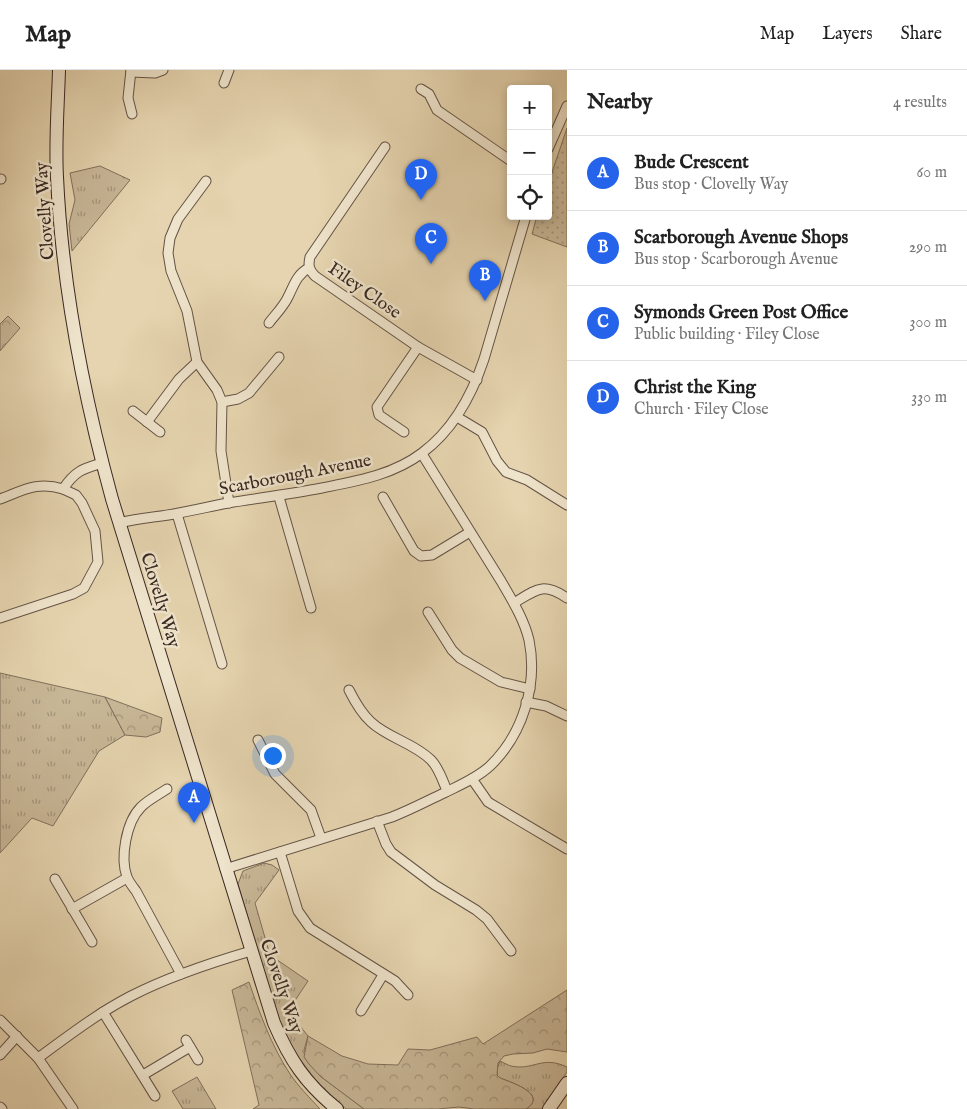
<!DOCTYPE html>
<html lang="en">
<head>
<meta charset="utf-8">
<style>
  :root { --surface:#fff; --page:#f6f6f6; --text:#222; --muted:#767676; --line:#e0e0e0; --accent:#2563eb }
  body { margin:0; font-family:"IM FELL English",serif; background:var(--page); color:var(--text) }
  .controls { position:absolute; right:15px; top:15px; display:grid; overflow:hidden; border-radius:5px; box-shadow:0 2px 8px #0003 }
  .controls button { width:45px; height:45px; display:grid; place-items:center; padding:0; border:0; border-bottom:1px solid var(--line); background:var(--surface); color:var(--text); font:25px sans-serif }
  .you { position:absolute; left:272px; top:685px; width:18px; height:18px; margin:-12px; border:4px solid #fff; border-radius:50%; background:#1a73e8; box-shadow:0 0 0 8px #1a73e833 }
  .badge { display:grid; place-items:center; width:32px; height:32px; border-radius:50%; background:var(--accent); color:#fff; font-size:16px; font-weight:700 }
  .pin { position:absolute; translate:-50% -41px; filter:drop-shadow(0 1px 2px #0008) }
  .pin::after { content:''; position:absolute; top:26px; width:18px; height:15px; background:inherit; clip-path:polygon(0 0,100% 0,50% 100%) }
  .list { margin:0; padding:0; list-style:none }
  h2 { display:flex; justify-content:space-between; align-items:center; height:65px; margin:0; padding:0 20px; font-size:21px }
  h2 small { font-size:16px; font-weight:400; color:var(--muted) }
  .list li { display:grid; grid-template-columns:32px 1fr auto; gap:15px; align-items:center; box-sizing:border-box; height:75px; padding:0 20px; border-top:1px solid var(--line) }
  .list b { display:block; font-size:19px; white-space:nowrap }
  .list p { margin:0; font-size:16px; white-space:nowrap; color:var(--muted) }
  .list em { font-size:16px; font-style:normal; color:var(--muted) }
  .icon { flex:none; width:28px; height:28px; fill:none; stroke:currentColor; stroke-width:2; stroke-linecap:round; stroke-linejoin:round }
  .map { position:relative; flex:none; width:567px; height:1039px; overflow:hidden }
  header { display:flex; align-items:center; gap:30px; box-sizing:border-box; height:70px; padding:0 25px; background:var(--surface); border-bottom:1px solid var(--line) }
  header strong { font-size:24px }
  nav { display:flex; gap:28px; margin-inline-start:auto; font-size:18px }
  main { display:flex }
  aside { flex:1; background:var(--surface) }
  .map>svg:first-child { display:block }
  .grass { fill:url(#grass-tufts); stroke:#80705c }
  .forest { fill:url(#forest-crowns); stroke:#80705c }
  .park { fill:url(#park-dots); stroke:#80705c }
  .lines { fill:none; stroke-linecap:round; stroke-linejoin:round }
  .street-casing { stroke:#645345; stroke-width:11 }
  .secondary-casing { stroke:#392822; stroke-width:14 }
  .street { stroke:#eee3cb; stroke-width:9 }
  .secondary { stroke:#eee3cb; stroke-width:12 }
  .labels { text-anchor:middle; stroke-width:5; stroke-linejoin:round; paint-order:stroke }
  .street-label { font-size:18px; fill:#392822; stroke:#eee3cb }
</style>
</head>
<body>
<header>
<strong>Map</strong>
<nav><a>Map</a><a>Layers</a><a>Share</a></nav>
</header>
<main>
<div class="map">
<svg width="567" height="1039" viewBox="0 0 567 1039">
  <defs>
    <pattern id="grass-tufts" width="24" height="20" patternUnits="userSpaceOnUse" patternTransform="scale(1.25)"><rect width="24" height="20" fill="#c8b797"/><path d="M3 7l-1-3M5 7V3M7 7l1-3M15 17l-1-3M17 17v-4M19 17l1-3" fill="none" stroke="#a3957b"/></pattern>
    <pattern id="forest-crowns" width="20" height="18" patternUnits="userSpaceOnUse" patternTransform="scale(1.25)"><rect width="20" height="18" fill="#c8b797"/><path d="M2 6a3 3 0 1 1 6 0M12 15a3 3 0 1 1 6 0" fill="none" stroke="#a3957b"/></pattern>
    <pattern id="park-dots" width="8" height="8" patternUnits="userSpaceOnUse" patternTransform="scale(1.25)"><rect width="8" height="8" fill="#c8b797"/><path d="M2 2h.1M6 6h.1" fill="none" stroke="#a3957b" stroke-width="1.8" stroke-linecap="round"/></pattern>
  </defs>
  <rect width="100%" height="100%" fill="#e5d4af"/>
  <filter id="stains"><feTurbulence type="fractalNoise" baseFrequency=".004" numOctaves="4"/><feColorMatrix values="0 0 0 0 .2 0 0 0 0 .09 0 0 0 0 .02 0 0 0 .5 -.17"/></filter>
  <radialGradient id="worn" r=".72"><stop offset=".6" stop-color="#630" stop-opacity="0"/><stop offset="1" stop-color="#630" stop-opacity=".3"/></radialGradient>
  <!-- grass -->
  <g class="grass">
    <polygon points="100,96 130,110 72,181 69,154 75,130 70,103"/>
    <polygon points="0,603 105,627 125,665 99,681 53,756 32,748 0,783"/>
    <path d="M264 793 272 795 279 800 255 833 270 885 308 911 288 941 308 966 304 980 320 1006 364 1039H346C315 1015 293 983 277 947L238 814 243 801Z"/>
    <path d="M500 991C504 993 508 995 511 996 533 1001 542 985 567 997V1002L542 1039H526C549 1024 510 1012 500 1008L497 1005V999Z"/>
    <polygon points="197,1007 216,1039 183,1039 172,1021"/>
  </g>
  <!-- forest -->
  <g class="forest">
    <polygon points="8,246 20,258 0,281 0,254"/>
    <polygon points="105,627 162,648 160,662 146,667 125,665"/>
    <path d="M249 912C260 944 271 975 290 1004 298 1016 310 1028 320 1039H253L259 1035 232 920Z"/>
    <path d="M567 920V982L547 979 533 983 513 984 504 986 498 993 497 1005 500 1008C510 1012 549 1024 526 1039H474L459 1037 438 1039H364L320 1006 309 994 304 987 308 966 342 986 368 994 398 995 408 979 430 980 477 967 483 974Z"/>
  </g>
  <!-- park -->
  <polygon class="park" points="567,58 567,177 532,164 537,146 548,146 548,114"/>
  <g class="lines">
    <defs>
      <g id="street">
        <polyline points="131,0 128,28 132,44"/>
        <polyline points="131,2 155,3 163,0"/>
        <polyline points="224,13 229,0"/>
        <polyline points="421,19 429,24 437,40 511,91"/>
        <path d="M385 77 310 187C308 195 309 200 315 206L418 277 477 310"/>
        <polyline points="548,79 567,36"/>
        <polyline points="0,109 1,109"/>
        <polyline points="206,111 178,149 170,168 168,183 171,201 187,241 197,292 217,320 222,332 221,381 229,433"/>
        <path d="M269 253C275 245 284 236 288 227 294 215 297 204 309 198"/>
        <polyline points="222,332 238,329 249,323 279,287"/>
        <polyline points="133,341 160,362"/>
        <polyline points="457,347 482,362 497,391 506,402 527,410 567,435"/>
        <polyline points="147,352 179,309 197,292"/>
        <polyline points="404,362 379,345 377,337 418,277"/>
        <polyline points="279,427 311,538"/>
        <polyline points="383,427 414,481 421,486 432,485 470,462"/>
        <path d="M0 429C24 420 38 411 63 419 75 401 82 399 102 393"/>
        <polyline points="177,444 222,594"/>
        <path d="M119 453C139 448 159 447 179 443 196 440 212 436 228 433 259 428 291 424 322 418 357 411 393 405 422 383 453 360 472 325 484 289L526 146"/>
        <path d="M514 533C537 519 543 512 567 528"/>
        <polyline points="428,542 452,580 460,588 501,612 530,619"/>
        <polyline points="0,548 73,524 84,518 98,492 95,461 82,433 76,425 63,419"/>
        <path d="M349 620C355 632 361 643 371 652 388 668 414 673 431 690 439 698 443 711 447 721"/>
        <polyline points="526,632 546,636 567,646"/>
        <polyline points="258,670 275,704 311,740 321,768"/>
        <polyline points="472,709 488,732 567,779"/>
        <path d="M167 719C158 725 148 730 141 737 126 752 120 788 127 807 129 812 133 817 136 821L181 904"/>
        <polyline points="377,751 386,774 391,782 435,815 476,840 487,849 511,881"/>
        <polyline points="280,782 298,841 310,858 395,911 408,925"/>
        <path d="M225 799 392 747C410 740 427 731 444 723 460 715 477 708 490 696 523 664 538 615 529 570 524 549 512 530 501 511L422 384"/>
        <polyline points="55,809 92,872"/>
        <polyline points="72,839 127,808"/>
        <polyline points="361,941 383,905"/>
        <polyline points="103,942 155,1026"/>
        <polyline points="0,950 38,988 73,1039"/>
        <polyline points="186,970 198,990"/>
        <polyline points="0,985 17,966"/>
        <path d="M38 988C68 966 98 943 131 926 170 906 210 893 251 881"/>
        <polyline points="143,1005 190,977"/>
        <polyline points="0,1037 2,1039"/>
      </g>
      <g id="secondary">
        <path d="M59 0C58 35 55 71 57 107 62 216 83 323 112 429L274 953C290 990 305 1013 337 1039"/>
        <polyline points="549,1039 567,1013"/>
      </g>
    </defs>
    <!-- street casing -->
    <use href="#street" class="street-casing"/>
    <!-- secondary casing -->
    <use href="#secondary" class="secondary-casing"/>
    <!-- street -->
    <use href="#street" class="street"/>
    <!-- secondary -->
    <use href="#secondary" class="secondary"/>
  </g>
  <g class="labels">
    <!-- street labels -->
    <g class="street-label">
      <text transform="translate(44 141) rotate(-94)" y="6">Clovelly Way</text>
      <text transform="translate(365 220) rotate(35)" y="6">Filey Close</text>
      <text transform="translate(295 404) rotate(-11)" y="6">Scarborough Avenue</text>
      <text transform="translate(161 530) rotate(73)" y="6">Clovelly Way</text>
      <text transform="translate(282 916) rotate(71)" y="6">Clovelly Way</text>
    </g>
  </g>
  <rect width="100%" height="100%" filter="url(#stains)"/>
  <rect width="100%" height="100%" fill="url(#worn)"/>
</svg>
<div class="controls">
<button>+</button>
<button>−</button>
<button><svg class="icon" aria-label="locate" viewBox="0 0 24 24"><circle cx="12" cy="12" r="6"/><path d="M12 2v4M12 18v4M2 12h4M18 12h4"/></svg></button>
</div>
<div class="you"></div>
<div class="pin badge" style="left:194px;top:753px">A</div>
<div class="pin badge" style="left:485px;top:231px">B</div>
<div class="pin badge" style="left:431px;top:194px">C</div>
<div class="pin badge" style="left:421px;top:130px">D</div>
</div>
<aside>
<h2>Nearby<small>4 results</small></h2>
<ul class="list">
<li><span class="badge">A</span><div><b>Bude Crescent</b><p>Bus stop · Clovelly Way</p></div><em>60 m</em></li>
<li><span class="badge">B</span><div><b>Scarborough Avenue Shops</b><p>Bus stop · Scarborough Avenue</p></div><em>290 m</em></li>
<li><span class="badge">C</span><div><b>Symonds Green Post Office</b><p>Public building · Filey Close</p></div><em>300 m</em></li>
<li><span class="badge">D</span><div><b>Christ the King</b><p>Church · Filey Close</p></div><em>330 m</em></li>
</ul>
</aside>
</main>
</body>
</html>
